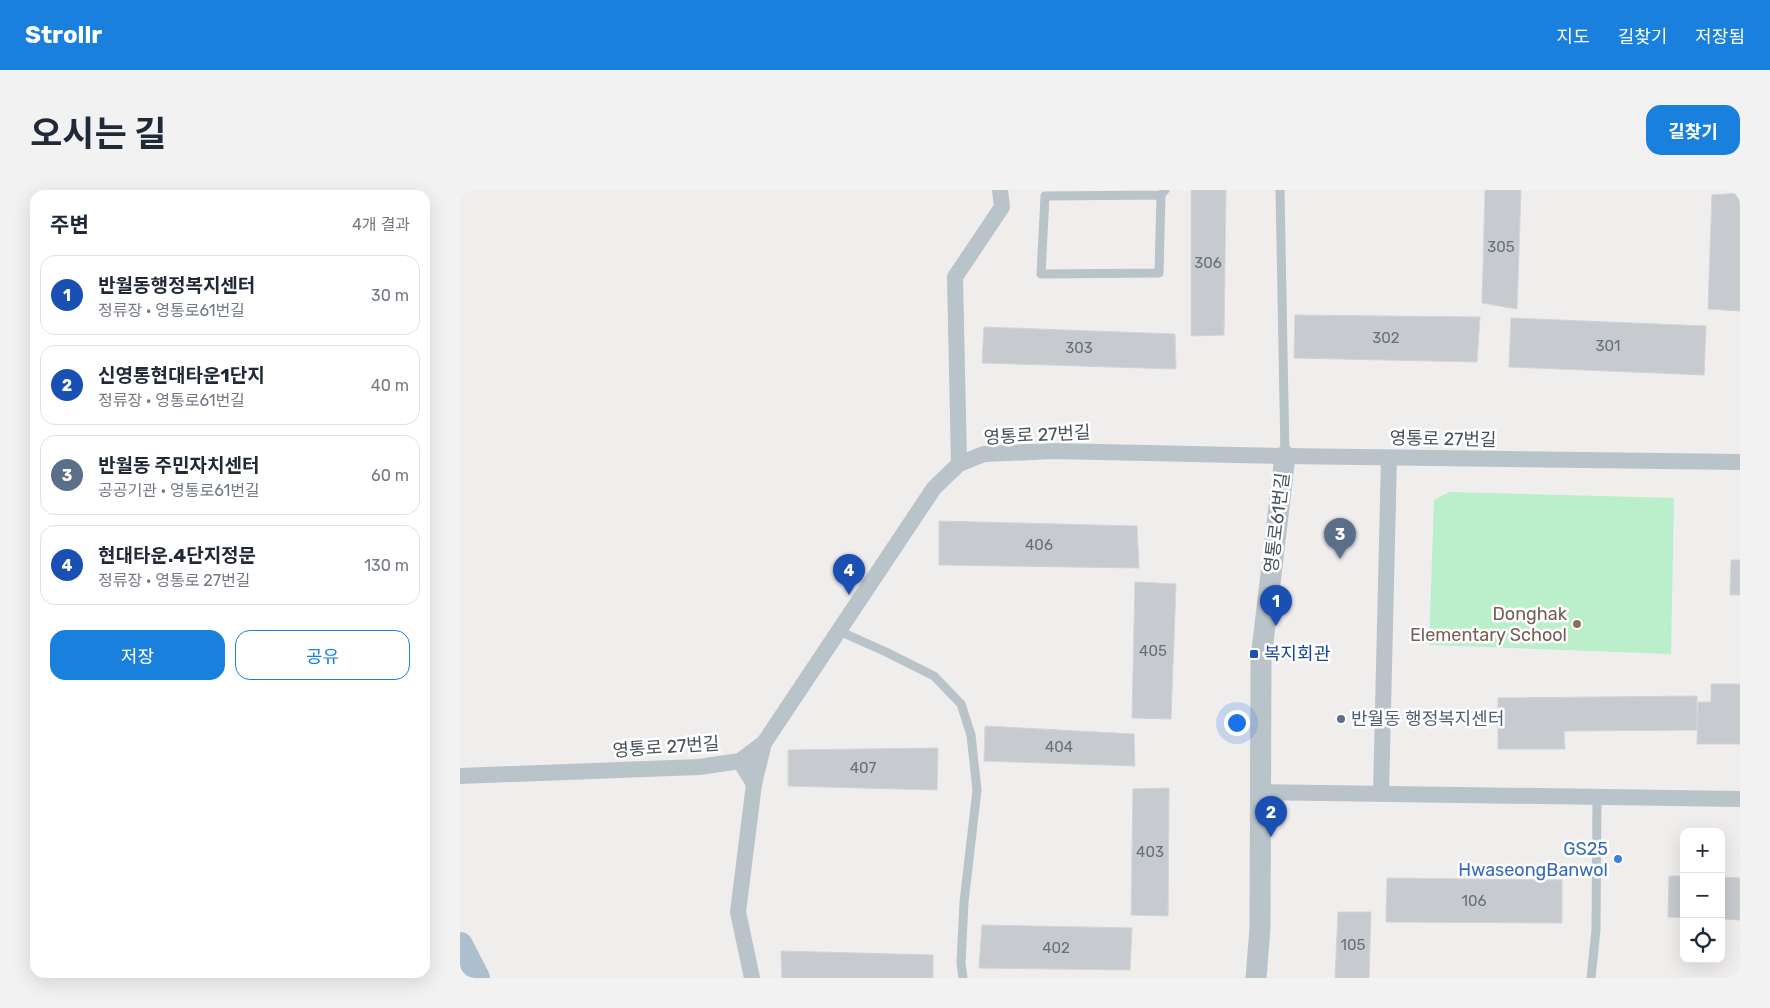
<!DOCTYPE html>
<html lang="ko">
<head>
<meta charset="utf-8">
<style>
  :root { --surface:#fff; --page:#f2f2f3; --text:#1f2937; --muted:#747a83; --line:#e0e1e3; --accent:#1a80dd }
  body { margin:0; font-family:Rubik,"Noto Sans KR",sans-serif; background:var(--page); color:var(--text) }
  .controls { position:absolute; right:15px; bottom:15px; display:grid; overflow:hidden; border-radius:10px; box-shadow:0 5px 20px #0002 }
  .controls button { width:45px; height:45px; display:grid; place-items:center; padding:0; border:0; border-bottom:1px solid var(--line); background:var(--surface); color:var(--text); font:25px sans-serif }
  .you { position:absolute; left:776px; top:532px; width:18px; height:18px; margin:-12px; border:4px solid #fff; border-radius:50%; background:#1a73e8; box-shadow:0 0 0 8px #1a73e833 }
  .badge { display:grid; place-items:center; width:32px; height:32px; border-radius:50%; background:var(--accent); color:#fff; font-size:16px; font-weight:700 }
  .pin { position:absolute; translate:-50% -41px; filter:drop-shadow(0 1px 2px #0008) }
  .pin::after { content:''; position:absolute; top:26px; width:18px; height:15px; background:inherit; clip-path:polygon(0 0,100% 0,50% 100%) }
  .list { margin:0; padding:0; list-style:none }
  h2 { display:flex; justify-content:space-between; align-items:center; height:65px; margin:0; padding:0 20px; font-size:21px }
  h2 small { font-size:16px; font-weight:400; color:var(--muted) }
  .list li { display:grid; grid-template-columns:32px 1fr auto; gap:15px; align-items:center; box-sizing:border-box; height:80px; margin:0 10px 10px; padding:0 10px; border:1px solid var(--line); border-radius:15px }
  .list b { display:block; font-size:19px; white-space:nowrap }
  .list p { margin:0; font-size:16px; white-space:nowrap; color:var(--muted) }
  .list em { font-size:16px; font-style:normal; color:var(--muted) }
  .actions { display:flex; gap:10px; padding:15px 20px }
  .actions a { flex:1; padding:11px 0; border:1px solid var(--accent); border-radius:15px; text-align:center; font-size:18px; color:var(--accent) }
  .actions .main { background:var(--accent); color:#fff }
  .icon { flex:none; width:28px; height:28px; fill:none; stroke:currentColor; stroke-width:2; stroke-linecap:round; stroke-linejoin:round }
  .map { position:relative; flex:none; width:1280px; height:788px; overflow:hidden; border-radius:15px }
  header { display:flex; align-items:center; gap:30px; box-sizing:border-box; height:70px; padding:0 25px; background:var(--accent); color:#fff }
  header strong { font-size:24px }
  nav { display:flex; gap:28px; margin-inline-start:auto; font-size:18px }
  .intro { display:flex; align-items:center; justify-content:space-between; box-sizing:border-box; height:120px; padding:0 30px }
  h1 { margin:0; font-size:35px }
  .button { padding:12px 22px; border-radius:15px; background:var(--accent); color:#fff; font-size:18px; font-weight:700 }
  main { display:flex; gap:30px; padding:0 30px }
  aside { flex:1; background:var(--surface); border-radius:15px; box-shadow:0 5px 20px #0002 }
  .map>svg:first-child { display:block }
  .green { fill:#bbeeca }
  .building { fill:#c7cbd0; stroke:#d1d4d9 }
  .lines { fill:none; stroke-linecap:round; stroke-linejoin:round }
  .service { stroke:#b9c3ca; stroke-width:9 }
  .minor { stroke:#b9c3ca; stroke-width:16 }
  .tertiary { stroke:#b9c3ca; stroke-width:21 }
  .primary { stroke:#adbfcc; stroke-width:26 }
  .education-dot { fill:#8d6e63; stroke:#fff; stroke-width:2 }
  .transit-dot { fill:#1a4fb4; stroke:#fff; stroke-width:2 }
  .service-dot { fill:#5c6f8a; stroke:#fff; stroke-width:2 }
  .shop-dot { fill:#3f7fe0; stroke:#fff; stroke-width:2 }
  .labels { text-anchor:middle; stroke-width:5; stroke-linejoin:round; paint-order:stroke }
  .number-label { font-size:15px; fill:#667078 }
  .street-label { font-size:18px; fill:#46525a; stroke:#fff }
  .education-label { font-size:18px; fill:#785e54; stroke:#fff; text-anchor:end }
  .transit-label { font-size:18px; fill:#164399; stroke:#fff; text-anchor:start }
  .service-label { font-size:18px; fill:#4e5e75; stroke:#fff; text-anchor:start }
  .shop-label { font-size:18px; fill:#366cbe; stroke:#fff; text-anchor:end }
</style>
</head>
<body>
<header>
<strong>Strollr</strong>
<nav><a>지도</a><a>길찾기</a><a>저장됨</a></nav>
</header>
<div class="intro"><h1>오시는 길</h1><a class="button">길찾기</a></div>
<main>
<aside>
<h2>주변<small>4개 결과</small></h2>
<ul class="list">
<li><span class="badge" style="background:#1a4fb4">1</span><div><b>반월동행정복지센터</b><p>정류장 · 영통로61번길</p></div><em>30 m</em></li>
<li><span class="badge" style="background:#1a4fb4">2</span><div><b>신영통현대타운1단지</b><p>정류장 · 영통로61번길</p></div><em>40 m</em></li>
<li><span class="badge" style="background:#5c6f8a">3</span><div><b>반월동 주민자치센터</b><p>공공기관 · 영통로61번길</p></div><em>60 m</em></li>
<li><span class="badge" style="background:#1a4fb4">4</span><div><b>현대타운.4단지정문</b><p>정류장 · 영통로 27번길</p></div><em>130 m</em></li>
</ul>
<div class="actions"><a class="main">저장</a><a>공유</a></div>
</aside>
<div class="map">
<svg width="1280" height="788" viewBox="0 0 1280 788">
  <rect width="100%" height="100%" fill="#f0eded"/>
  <!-- green -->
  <polygon class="green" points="989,302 1214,308 1211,464 969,455 974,310"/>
  <!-- building -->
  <g class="building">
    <polygon points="731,0 766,0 764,145 731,146"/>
    <polygon points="1025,0 1061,0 1057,119 1022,113"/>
    <polygon points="1280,3 1280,121 1248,119 1252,5"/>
    <polygon points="835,125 1020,127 1017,172 834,168"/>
    <polygon points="1051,128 1246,136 1244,185 1049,177"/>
    <polygon points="524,137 715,144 716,179 522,173"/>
    <polygon points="479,331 677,336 679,378 479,375"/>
    <polygon points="1271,370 1280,370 1280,405 1270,405"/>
    <polygon points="675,392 716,394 711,529 672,528"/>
    <polygon points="1251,494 1280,494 1280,554 1237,554 1238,512 1251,512"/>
    <polygon points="1237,506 1237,540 1104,541 1105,559 1038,559 1038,508"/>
    <polygon points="525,536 674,544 675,576 524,571"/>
    <polygon points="478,558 477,600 328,596 328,560"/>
    <polygon points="709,598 708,726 671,725 673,599"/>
    <polygon points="1209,686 1224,686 1224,728 1208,727"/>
    <polygon points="1261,687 1280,688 1280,730 1261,729"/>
    <polygon points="927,688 1102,690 1102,733 926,732"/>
    <polygon points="878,722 911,722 909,788 875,788"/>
    <polygon points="522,735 672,738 670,780 519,778"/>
    <polygon points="321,761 473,765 473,788 322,788"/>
  </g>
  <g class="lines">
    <!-- service -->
    <g class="service">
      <polyline points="820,0 825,266"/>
      <polyline points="701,5 585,6 581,84 699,83 701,5 705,0"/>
      <polyline points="379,441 426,462 474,486 501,514 511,545 517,600 504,712 501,773 503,788"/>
      <polyline points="1131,788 1136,740 1137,607"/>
    </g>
    <!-- minor -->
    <g class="minor">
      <polyline points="499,274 495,87 542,17 540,0"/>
      <polyline points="280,571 294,594 278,722 292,788"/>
      <polyline points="0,586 239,577 280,571 304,553 474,298 499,274 524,264 594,261 825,266 1280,272"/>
      <polyline points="294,594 304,553"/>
      <polyline points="800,602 1280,609"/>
      <polyline points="921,603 929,268"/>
    </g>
    <!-- tertiary -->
    <polyline class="tertiary" points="796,788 800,738 801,469 825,266"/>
    <!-- primary -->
    <polyline class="primary" points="0,755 17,788"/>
  </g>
  <!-- markers -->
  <circle class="education-dot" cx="1117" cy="434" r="5"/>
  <rect class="transit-dot" x="789" y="459" width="10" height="10" rx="2.5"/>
  <circle class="service-dot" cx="881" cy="529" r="5"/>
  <circle class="shop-dot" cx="1158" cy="669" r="5"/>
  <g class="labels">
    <!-- number labels -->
    <g class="number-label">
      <text x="1041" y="62">305</text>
      <text x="748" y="78">306</text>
      <text x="926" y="153">302</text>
      <text x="1148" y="161">301</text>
      <text x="619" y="163">303</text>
      <text x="579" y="360">406</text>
      <text x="693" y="466">405</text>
      <text x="599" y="562">404</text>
      <text x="403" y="583">407</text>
      <text x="690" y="667">403</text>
      <text x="1014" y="716">106</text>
      <text x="893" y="760">105</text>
      <text x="596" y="763">402</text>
    </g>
    <!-- street labels -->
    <g class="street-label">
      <text transform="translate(577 245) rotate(-3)" y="6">영통로 27번길</text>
      <text transform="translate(983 249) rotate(1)" y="6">영통로 27번길</text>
      <text transform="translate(817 333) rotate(-83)" y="6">영통로61번길</text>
      <text transform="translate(206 557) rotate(-4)" y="6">영통로 27번길</text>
    </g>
    <!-- education labels -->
    <g class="education-label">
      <text x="1107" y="430">Donghak<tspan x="1107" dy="21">Elementary School</tspan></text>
    </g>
    <!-- transit labels -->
    <g class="transit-label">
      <text x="804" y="470">복지회관</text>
    </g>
    <!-- service labels -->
    <g class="service-label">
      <text x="891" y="535">반월동 행정복지센터</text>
    </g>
    <!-- shop labels -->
    <g class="shop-label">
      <text x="1148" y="665">GS25<tspan x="1148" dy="21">HwaseongBanwol</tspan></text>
    </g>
  </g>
</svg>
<div class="controls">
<button>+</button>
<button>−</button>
<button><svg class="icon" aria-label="locate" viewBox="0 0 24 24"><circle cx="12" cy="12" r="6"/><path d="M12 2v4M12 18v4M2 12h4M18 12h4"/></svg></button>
</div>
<div class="you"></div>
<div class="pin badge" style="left:816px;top:436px;background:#1a4fb4">1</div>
<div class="pin badge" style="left:811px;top:647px;background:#1a4fb4">2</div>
<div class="pin badge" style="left:880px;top:369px;background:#5c6f8a">3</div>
<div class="pin badge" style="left:389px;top:405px;background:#1a4fb4">4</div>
</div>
</main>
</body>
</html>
